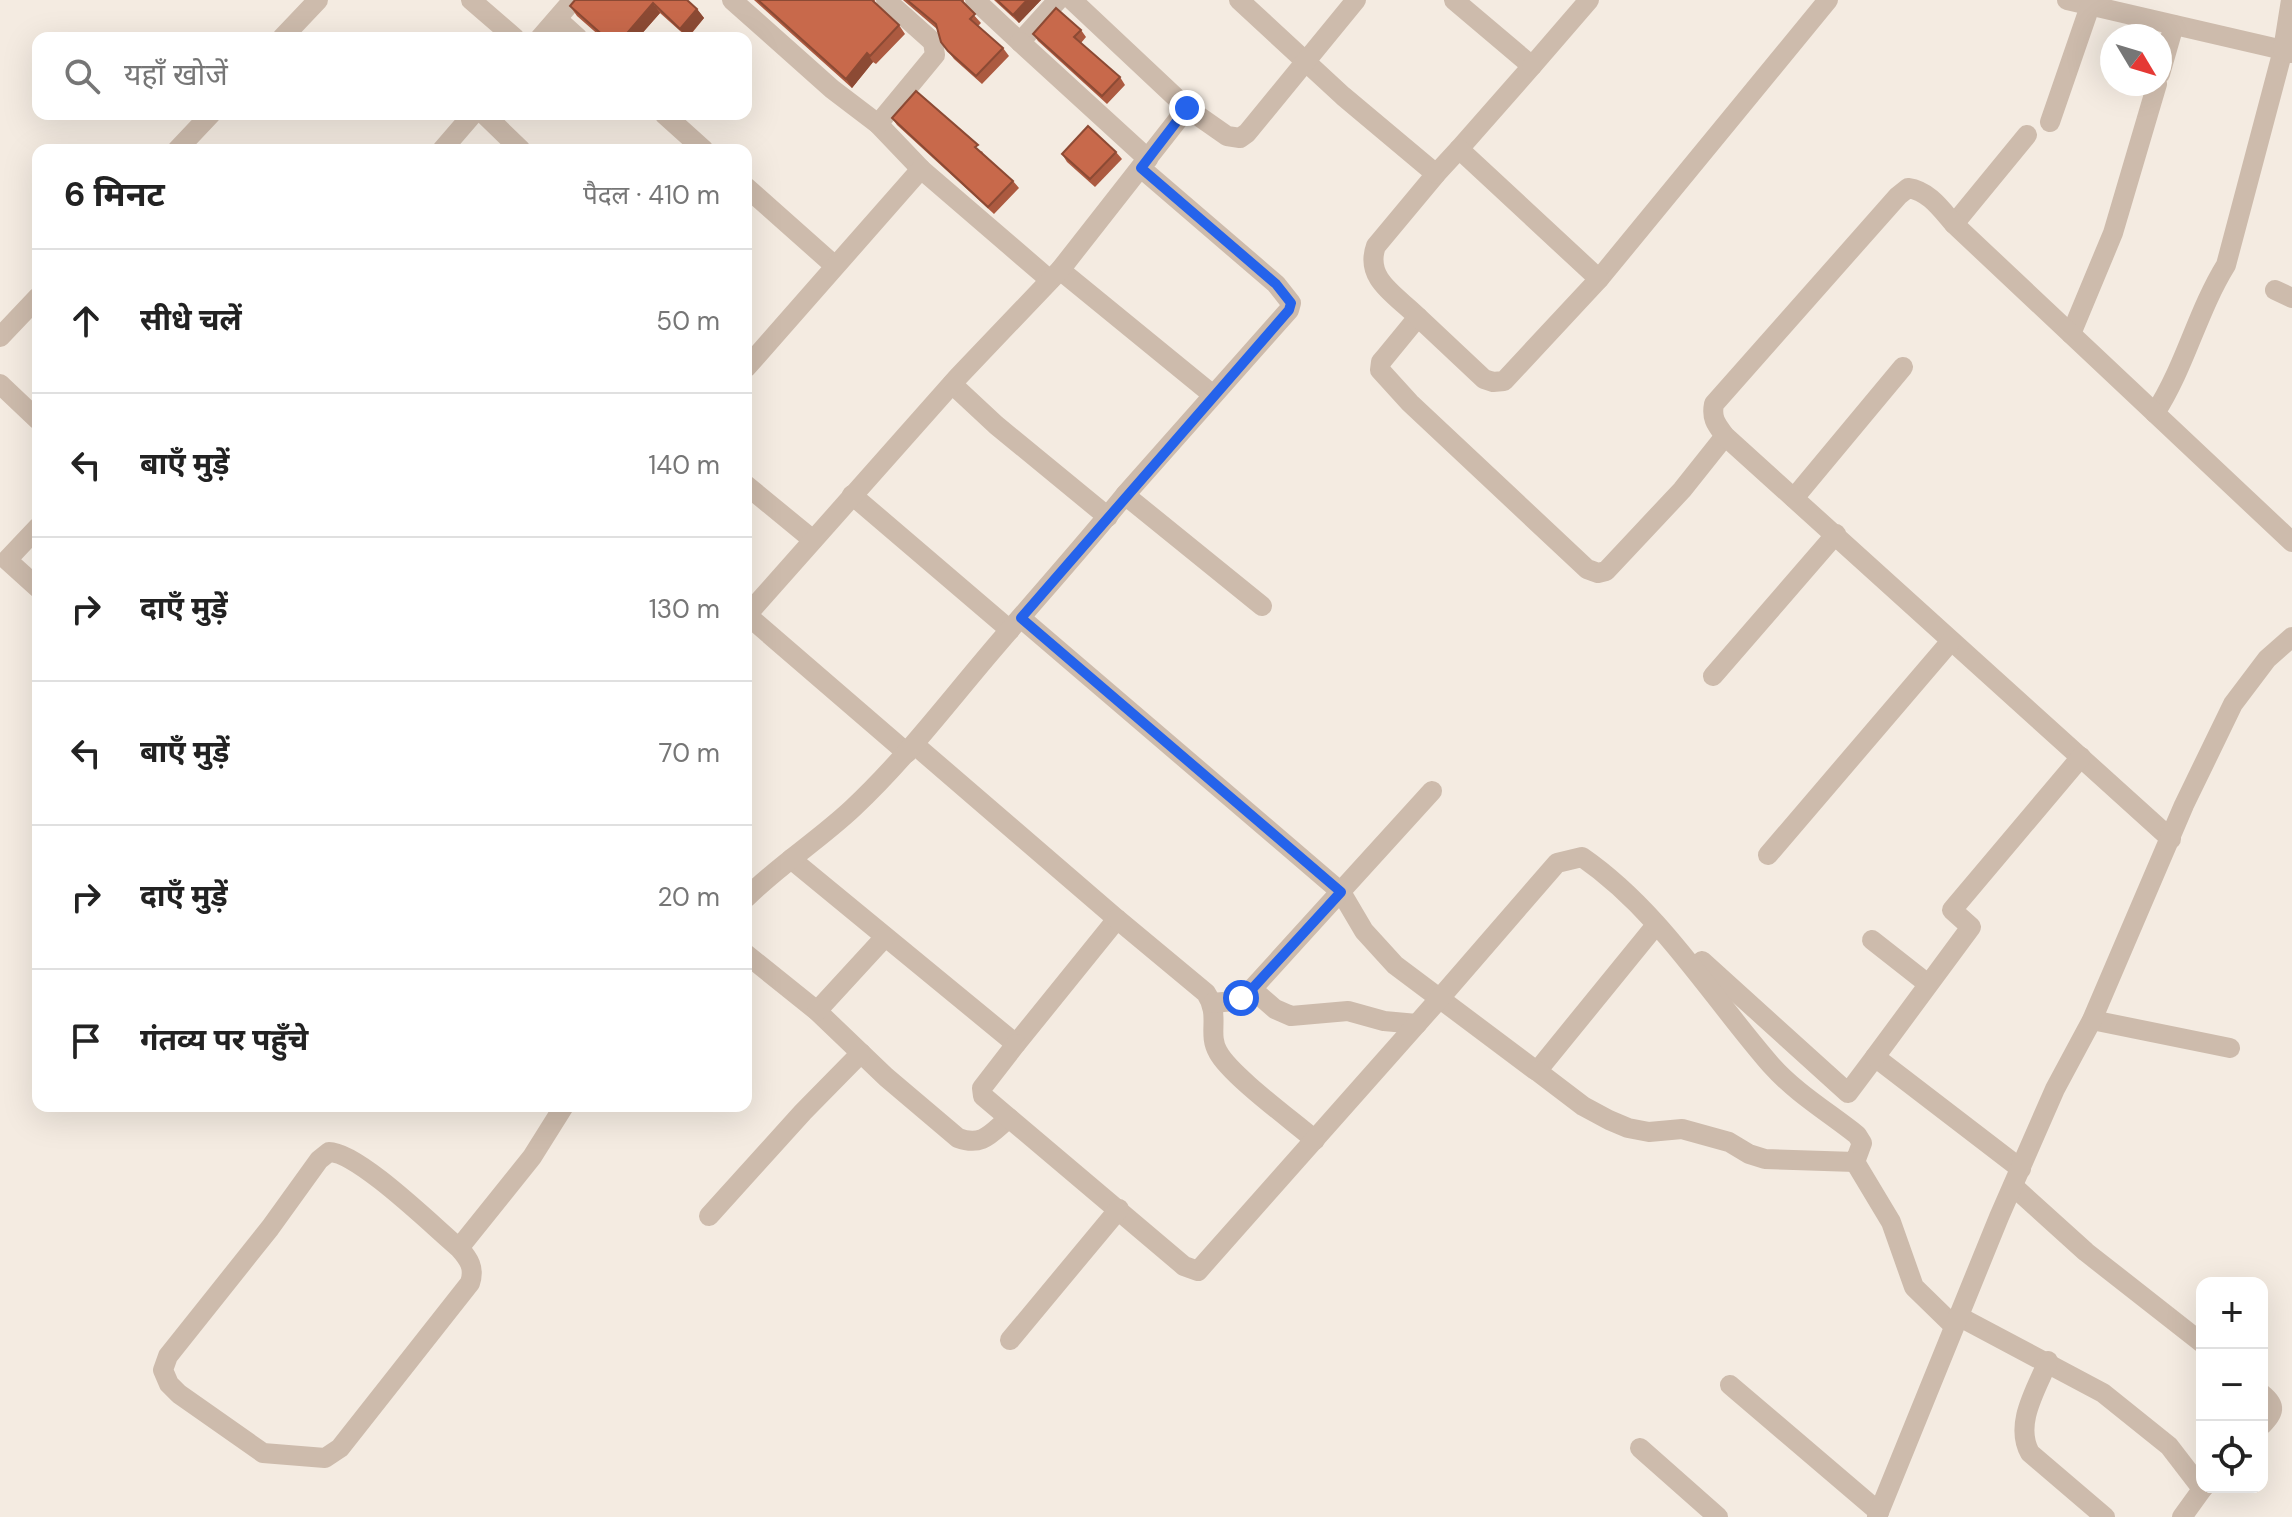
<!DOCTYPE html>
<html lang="hi">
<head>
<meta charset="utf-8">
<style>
  :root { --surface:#fff; --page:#f2f2f2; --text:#222; --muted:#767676; --line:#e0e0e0 }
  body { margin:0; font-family:"DM Sans","Noto Sans Devanagari",sans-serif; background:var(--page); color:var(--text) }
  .controls { position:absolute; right:24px; bottom:24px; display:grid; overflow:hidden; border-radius:16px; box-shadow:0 8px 32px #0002 }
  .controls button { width:72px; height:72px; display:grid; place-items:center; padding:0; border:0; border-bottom:2px solid var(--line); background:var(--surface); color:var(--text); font:40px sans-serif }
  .compass { position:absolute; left:2100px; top:24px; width:72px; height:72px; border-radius:50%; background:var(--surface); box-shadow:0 8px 32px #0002; rotate:128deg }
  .stop { position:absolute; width:24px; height:24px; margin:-18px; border:6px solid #2563eb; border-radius:50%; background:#fff }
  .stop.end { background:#2563eb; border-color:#fff; box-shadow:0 2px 8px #0008 }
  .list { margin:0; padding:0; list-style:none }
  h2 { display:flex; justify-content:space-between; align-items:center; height:104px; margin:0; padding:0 32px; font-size:34px }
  h2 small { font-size:26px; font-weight:400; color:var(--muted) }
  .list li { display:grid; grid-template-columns:52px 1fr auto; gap:24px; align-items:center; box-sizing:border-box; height:144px; padding:0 32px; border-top:2px solid var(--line) }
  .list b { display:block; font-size:30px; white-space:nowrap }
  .list em { font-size:26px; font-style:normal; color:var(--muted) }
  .icon { flex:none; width:44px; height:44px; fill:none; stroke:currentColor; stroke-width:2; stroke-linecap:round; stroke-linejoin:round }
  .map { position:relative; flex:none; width:2292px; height:1517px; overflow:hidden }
  .search { position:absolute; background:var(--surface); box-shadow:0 8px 32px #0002; left:32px; top:32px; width:720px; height:88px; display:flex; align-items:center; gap:20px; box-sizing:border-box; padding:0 28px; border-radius:16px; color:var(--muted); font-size:30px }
  .panel { position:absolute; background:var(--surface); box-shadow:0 8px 32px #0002; left:32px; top:144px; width:720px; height:968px; border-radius:16px }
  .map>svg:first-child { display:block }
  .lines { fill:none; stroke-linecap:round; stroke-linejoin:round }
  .minor { stroke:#cdbbac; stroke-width:20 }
  .wall { fill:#ac5a40 }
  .shaded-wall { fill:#8c4a34 }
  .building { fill:#c8694b; stroke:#8c4a34; stroke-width:2 }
  .route { stroke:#2563eb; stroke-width:10 }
</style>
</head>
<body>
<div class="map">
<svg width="2292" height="1517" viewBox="0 0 2292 1517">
  <rect width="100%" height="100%" fill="#f4ebe1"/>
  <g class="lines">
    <!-- minor -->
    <g class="minor">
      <polyline points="471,0 515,38"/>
      <polyline points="732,0 832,89 878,124 921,169"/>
      <polyline points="975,0 1020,42 1058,0"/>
      <polyline points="1072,0 1187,108"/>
      <path d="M1239 0 1343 96 1436 174 1376 246C1364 279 1396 295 1418 317L1386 356 1381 362 1380 370 1410 403 1587 569 1598 573 1606 571 1682 490 1725 436"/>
      <polyline points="1454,0 1532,66 1459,149"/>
      <path d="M2067 0 2283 50 2226 265C2197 312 2185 367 2155 413"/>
      <polyline points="2291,0 2283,50 2292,53"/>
      <polyline points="557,19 578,38"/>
      <polyline points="282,38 318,0"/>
      <polyline points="540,38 573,0"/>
      <polyline points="1020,42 1148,159"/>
      <polyline points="1532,66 1589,0"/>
      <polyline points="2160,74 2174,25"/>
      <polyline points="484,114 521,150"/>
      <polyline points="664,114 704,150"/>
      <polyline points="2050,122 2090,6"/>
      <polyline points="878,124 935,55 933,42 886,0"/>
      <polyline points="177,150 211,114"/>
      <polyline points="442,150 473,114"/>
      <polyline points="746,187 835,266"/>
      <polyline points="1954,224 2027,135"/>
      <polyline points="1060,270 1213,395"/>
      <polyline points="1599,279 1828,0"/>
      <polyline points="2275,290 2292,298"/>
      <polyline points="1418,317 1484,379 1493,382 1504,381 1599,279 1459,149 1436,174"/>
      <polyline points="2071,334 2113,233 2157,84"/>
      <polyline points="0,337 38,297"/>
      <polyline points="746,368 921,169 1050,280"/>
      <polyline points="0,384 38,420"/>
      <polyline points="952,384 996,425 1108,517"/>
      <polyline points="746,485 813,540"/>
      <polyline points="852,495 1010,630"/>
      <polyline points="1125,495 1289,310 1291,303 1276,284 1141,168"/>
      <polyline points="1794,498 1903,367"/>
      <polyline points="38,527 7,560 38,588"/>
      <polyline points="747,615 907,753"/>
      <polyline points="746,616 958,377 1060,270 1187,108 1227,136 1240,138 1247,133 1356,0"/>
      <polyline points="1021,618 1341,892 1364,931 1395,965 1535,1070 1538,1070 1656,925"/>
      <polyline points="1713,676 1836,534"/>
      <path d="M2171 839 1725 436C1717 425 1711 419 1714 404L1898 196 1908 188C1929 191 1941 209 1954 224L2292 542"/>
      <polyline points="1768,855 1951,641"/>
      <polyline points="791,859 1016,1044 1117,919 915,745"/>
      <path d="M746 898C779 865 819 840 853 808 904 760 945 706 990 653 1035 600 1081 549 1125 495L1262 606"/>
      <path d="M1117 919 1206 993C1221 1016 1207 1033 1218 1052 1230 1075 1293 1121 1315 1140"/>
      <polyline points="1872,940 1928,984"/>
      <path d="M746 954 817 1011 886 1077 958 1138C983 1147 991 1133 1009 1118"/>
      <polyline points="1702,961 1848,1093 1875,1057 2021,1169"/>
      <polyline points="1252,989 1432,791"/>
      <polyline points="1213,1003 1234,1001 1252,989 1275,1009 1291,1016 1348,1011 1384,1021 1417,1024"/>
      <polyline points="817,1011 885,937"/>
      <polyline points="2092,1020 2230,1048"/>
      <path d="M1016 1044 982 1088 983 1096 1184 1266 1198 1271 1440 998 1557 863 1582 857C1660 911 1710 995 1771 1065 1796 1093 1828 1112 1857 1135L1862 1143 1855 1162 1765 1159 1749 1154 1729 1142 1682 1129 1649 1132 1628 1128 1609 1120 1583 1106 1537 1071"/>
      <polyline points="1875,1057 1971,927 1952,910 2081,757"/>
      <polyline points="1855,1162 1891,1222 1914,1287 1954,1326"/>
      <polyline points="2013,1186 2086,1252 2202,1343"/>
      <polyline points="709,1216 803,1112 861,1053"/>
      <path d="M459 1248C469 1259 475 1268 470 1283L340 1448 325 1458 263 1453 179 1394 169 1384 163 1370 168 1356 270 1228 319 1160 329 1152C358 1152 434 1227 459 1248L532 1157 564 1106"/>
      <polyline points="1958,1316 2103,1393 2169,1446 2199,1485 2204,1487"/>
      <polyline points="1010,1340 1119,1209"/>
      <path d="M2048 1361C2036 1390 2014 1424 2030 1453L2105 1517"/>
      <polyline points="1730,1385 1879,1512"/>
      <path d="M2262 1394C2277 1406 2274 1412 2262 1425"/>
      <polyline points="1640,1448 1718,1517"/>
      <polyline points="1877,1517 1999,1217 2055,1089 2092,1020 2184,805 2233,704 2267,659 2292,637"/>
      <polyline points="2182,1517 2203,1488"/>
    </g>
  </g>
  <!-- wall -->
  <g class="wall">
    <polygon points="575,0 697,9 704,18 688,38 660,13 638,38 602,38 577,16 570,6"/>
    <polygon points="754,0 875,0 874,2 899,25 905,34 876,64 873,62 852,88"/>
    <polygon points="903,0 964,0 963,3 981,23 978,26 1003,48 1009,56 982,84 954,59 941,42 937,29"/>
    <polygon points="994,0 1041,0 1019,23"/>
    <polygon points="1081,30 1086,37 1081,43 1120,77 1125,85 1107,104 1038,41 1033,34"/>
    <polygon points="892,118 983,152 982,153 1013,181 1019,188 994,214 897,125"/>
    <polygon points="1116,152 1122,159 1095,187 1067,162 1062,154"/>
  </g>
  <!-- shaded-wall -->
  <g class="shaded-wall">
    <polygon points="1027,0 1041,0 1019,23 1013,15"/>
    <polygon points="653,3 660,13 638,38 623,38"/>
    <polygon points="697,9 704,18 687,38 680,29"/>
    <polygon points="867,53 873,62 852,88 846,79"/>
  </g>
  <!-- building -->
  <g class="building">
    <polygon points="575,0 687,0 697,9 680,29 653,3 623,38 606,38 570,6"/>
    <polygon points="758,0 872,0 899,25 870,56 867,53 846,79"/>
    <polygon points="907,0 961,0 975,14 970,19 1003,48 976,76 948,51 941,42 936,24"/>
    <polygon points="997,0 1027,0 1013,15"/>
    <polygon points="1056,8 1081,30 1074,37 1120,77 1102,96 1033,34"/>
    <polygon points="916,91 978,145 975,147 1013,181 988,207 892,118"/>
    <polygon points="1088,126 1116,152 1090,179 1062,154"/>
  </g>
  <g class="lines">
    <!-- route -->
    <polyline class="route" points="1187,108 1141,168 1276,284 1291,303 1289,310 1021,618 1341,892 1252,989 1241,998"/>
  </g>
</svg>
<div class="controls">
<button>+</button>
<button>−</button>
<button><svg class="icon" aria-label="locate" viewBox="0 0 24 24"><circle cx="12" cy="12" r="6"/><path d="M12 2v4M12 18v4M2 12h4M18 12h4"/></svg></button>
</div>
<svg class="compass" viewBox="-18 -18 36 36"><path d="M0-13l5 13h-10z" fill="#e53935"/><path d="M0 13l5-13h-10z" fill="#767676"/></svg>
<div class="stop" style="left:1241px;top:998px"></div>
<div class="stop end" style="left:1187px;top:108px"></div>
<div class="search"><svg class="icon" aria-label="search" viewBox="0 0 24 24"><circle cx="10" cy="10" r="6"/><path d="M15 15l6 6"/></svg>यहाँ खोजें</div>
<section class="panel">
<h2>6 मिनट<small>पैदल · 410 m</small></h2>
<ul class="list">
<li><svg class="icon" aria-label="ahead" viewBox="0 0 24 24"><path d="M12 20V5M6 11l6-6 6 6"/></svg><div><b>सीधे चलें</b></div><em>50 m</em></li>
<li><svg class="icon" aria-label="left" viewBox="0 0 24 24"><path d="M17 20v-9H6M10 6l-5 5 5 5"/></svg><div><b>बाएँ मुड़ें</b></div><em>140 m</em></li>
<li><svg class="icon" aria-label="right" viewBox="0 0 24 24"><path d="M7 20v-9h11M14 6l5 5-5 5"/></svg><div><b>दाएँ मुड़ें</b></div><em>130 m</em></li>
<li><svg class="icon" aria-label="left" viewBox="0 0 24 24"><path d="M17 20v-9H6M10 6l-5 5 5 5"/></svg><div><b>बाएँ मुड़ें</b></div><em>70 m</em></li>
<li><svg class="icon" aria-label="right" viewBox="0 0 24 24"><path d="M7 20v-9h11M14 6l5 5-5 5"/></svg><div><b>दाएँ मुड़ें</b></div><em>20 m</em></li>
<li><svg class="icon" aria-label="arrive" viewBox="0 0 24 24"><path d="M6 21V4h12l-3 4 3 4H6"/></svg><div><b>गंतव्य पर पहुँचे</b></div></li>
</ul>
</section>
</div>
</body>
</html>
